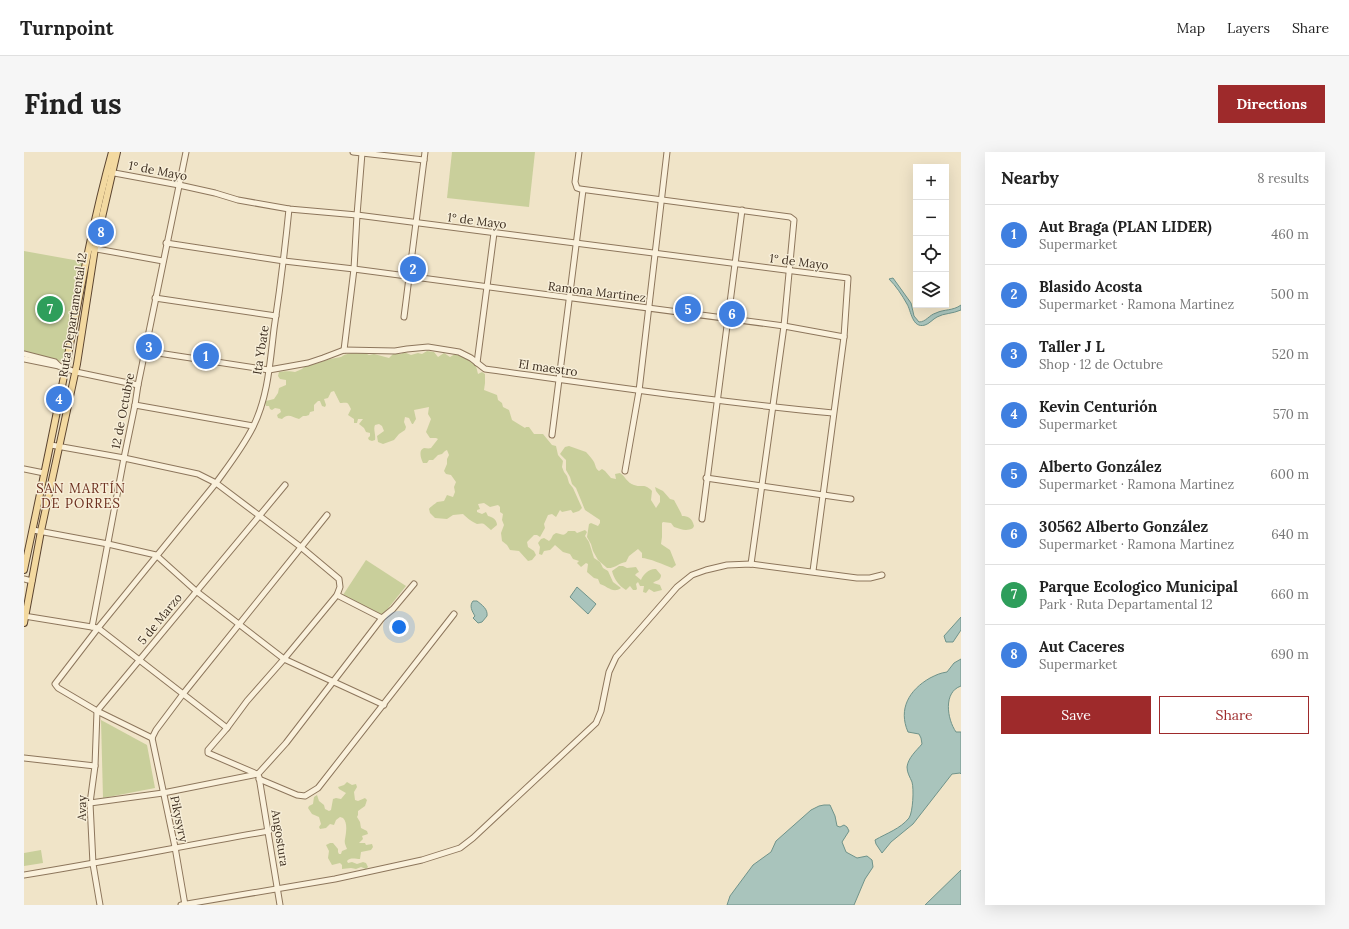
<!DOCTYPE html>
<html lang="en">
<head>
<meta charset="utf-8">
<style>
  :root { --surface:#fff; --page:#f6f6f6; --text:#222; --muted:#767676; --line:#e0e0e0; --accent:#9e2a2b }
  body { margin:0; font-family:Lora,serif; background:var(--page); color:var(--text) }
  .controls { position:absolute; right:12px; top:12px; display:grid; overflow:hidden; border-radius:0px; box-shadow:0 4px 16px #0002 }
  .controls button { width:36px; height:36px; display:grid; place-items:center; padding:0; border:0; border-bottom:1px solid var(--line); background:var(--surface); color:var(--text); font:20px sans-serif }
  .you { position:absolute; left:375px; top:475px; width:14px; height:14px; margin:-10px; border:3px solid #fff; border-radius:50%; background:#1a73e8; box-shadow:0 0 0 6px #1a73e833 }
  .badge { display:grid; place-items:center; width:26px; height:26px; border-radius:50%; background:var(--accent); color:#fff; font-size:13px; font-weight:700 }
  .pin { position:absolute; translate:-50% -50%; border:2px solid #fff; box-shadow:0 1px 4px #0006 }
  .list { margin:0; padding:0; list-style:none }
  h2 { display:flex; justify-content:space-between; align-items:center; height:52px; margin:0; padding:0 16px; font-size:17px }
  h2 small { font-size:13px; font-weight:400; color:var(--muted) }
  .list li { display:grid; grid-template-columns:26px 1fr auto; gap:12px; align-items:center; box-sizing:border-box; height:60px; padding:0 16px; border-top:1px solid var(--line) }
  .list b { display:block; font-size:15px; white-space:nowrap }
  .list p { margin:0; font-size:13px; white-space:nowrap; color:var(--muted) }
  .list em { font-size:13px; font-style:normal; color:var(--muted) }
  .actions { display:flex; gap:8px; padding:12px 16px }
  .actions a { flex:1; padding:9px 0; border:1px solid var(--accent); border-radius:0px; text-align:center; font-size:14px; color:var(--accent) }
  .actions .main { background:var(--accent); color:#fff }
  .icon { flex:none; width:22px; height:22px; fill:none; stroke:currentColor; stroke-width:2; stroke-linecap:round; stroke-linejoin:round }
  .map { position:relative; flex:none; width:937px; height:753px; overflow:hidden; border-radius:0px }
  header { display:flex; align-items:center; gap:24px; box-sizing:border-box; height:56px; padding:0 20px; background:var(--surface); border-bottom:1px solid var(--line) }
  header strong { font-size:19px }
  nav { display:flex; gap:22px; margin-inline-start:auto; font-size:14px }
  .intro { display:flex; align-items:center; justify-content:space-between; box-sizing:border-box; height:96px; padding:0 24px }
  h1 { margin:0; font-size:28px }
  .button { padding:10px 18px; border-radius:0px; background:var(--accent); color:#fff; font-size:14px; font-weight:700 }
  main { display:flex; gap:24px; padding:0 24px }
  aside { flex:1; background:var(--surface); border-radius:0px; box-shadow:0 4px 16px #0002 }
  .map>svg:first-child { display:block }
  .green { fill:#c9cf9b }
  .water { fill:#a9c4bc; stroke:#6f938a }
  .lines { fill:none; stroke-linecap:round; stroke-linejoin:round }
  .minor-casing { stroke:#8d765c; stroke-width:7 }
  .major-casing { stroke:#5b4430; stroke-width:8 }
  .minor { stroke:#faf1dc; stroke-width:5 }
  .major { stroke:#f3d9a0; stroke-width:6 }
  .labels { text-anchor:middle; stroke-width:3; stroke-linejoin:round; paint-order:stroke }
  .street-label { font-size:12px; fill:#3d2e20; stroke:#f7eed8 }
  .neighbourhood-label { font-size:13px; letter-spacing:1px; fill:#6b2e1e; stroke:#f7eed8 }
</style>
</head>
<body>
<header>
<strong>Turnpoint</strong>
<nav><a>Map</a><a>Layers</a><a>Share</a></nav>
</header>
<div class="intro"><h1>Find us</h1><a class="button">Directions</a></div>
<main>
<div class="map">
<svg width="937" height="753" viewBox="0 0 937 753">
  <rect width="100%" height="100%" fill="#f0e4c8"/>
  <!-- green -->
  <g class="green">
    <polygon points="428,0 511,0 505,55 423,46"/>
    <polygon points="0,99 61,110 42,210 0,204"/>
    <path d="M403 199 410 200 414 205 420 201 426 205 431 202 441 205 442 207 446 208 452 214 454 222 458 220 461 222V231L460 238 473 243 474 248 478 251 479 255 485 258 488 268 501 276 502 275H505L510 282H519L528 293 532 294 534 303 539 309 538 315 540 320 543 324 545 331 549 336 558 356 555 359 549 361 547 358 538 360 536 358 532 365 528 362 524 363 520 372 521 376 516 385 513 383H510L503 390 504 395 510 399 512 403 508 408 504 409 495 399 486 398 483 393 478 389 477 381 480 373 478 368 479 362 476 360V355L474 353 466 355 460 351 454 352 456 357 453 358V360L458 362 462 360 464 364C469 365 473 368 473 373L467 378 460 372C457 371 455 372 453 372 448 370 442 365 439 362L429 363 423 367 411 366 406 361 405 357C406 355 411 352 413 350L420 349 423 343 429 345 431 340 430 335 432 330 427 323 422 322 420 319 423 312V307L425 303 423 298 421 299 418 302 414 303 409 308H405L403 311H399C397 307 394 298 400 296 402 296 405 297 407 296L414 287 412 286H406L402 280 407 267 404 262 405 255 390 258 392 267 389 272H388L385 266 381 265 380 270 382 275 381 278 375 282 370 288 359 292 354 290 353 284 360 279 358 274 355 272 351 273C349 277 352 283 351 288L348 289 345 288 344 286 346 284V281L342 280 340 276 335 272 339 267H334L333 271H330V267L324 263 327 257C323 249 324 251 316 251L310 239 307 240 304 246 300 247 302 253 301 255 298 254 296 249H294L290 253V259L286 260 285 263 282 264H279L275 267C268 265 264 261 258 267L254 266 253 263 257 260 256 257 251 256 248 258 246 257 245 254H242L241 251 242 249 250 247 254 241 255 236 262 233V228L256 227 254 224 255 220C259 219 268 219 271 220L278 217 281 214 291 212 306 207 317 205 320 203 330 200 341 201 345 203 350 202 365 206 369 202H377L380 200 387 203 394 201 398 202Z"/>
    <path d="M545 294 562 300C565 303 568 307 570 310 572 314 571 316 575 319L578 317 581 319 587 326 592 327 591 322 596 321C601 324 603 331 610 333 618 336 620 331 628 339L627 348 632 356 636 350V344L632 339 631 335 639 339 646 347 650 348 657 361 658 364C664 364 668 366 670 374L669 376C662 380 657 377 650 375L647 371 639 370 638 371V385L637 392 646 398 652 413 648 416C641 413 624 406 618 406V401L614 397 605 404 602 410C595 411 590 417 583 416L574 408 569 399 567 392 563 385 565 372 567 371 574 374 576 371V368L561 358 552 336 548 332 546 325 542 318V308L536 302 541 295Z"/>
    <path d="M561 378 563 380 561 384 565 390 570 406 576 410 579 416 584 419 589 430 597 436C589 442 583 434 576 432L574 427 570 426 563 420 564 412 562 411 557 415 553 411 555 409 549 407 546 402 539 400 531 393 526 398 520 399 518 403 515 402 516 395 514 391 517 387 520 386 525 389 527 387 529 383 532 381C538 382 540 385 544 379H551L553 381Z"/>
    <polygon points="342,408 382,434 358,464 319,443"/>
    <path d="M595 414H599L603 416 612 415 615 420 613 421 611 423 617 428C619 422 626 416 632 417L637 423C637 429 632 428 629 431L636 433 638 438 630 440 625 437 622 441 619 440 620 434H616L614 430 612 432 613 437 612 438H609L606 434 602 438C595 434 590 427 588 419Z"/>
    <polygon points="77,568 123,593 131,636 79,646"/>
    <path d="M323 630 328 633 332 632 333 635 330 640 331 648 334 649 341 646 343 648 341 654 334 659V663L333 665 336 670 337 676 343 679 344 682 338 684 339 687 335 691H341L342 693 348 692 349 695 347 698 337 700 336 707C332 707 326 705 323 709L324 711 328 710 333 712 339 710 342 711 344 715 342 717 337 715 332 717 327 716 318 717V713L316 711 308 713 304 706 305 699 302 693 306 691H309L314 697V700L315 702H317L318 699 323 697C322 694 320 691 321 687 322 681 324 671 319 666L316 665 312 668 310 673 306 672 302 676 296 677 295 675 297 672 295 665 288 662 284 656 285 654 289 652 290 645 293 643 295 649 300 653 301 657 305 659 307 658 309 647 312 646 317 647 322 641 315 637 314 635 320 633Z"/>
    <polygon points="17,698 19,711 0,714 0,701"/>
  </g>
  <!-- water -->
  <g class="water">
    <path d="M869 126 887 151 890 164 895 170C902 170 905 163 912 161 920 157 929 159 937 153V158C928 162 920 161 913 165 909 167 905 172 901 173 888 177 887 158 883 152 878 143 872 134 865 127Z"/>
    <polygon points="553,435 572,452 564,462 546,445"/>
    <path d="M449 449H453C458 453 464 457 463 464L458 470 454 471 449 466 451 464C448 459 445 454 449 449Z"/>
    <polygon points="937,465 937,478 929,490 922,490 920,484"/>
    <path d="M937 507V534C919 540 923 567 932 580H937V622L936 621 928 622 889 672 867 690 858 701 852 692 851 688C863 681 876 677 885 666 889 660 890 637 888 630 886 625 883 621 883 615 884 606 892 599 898 592L897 586 895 582 884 580C874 557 885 538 906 526 912 523 916 521 923 520L930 511Z"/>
    <polygon points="800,653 806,653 811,664 813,674 816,675 820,673 823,675 825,679 818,690 822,700 833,706 843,704 848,708 849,715 841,727 830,753 703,753 706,744 729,713 747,700 752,689 787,658 795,654"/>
    <polygon points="937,718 937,753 901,753"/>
  </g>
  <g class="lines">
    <defs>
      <g id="minor">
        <polyline points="329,0 400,8"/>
        <polyline points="555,0 551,30 553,36 556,37 766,65 770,68 760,174 727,412"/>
        <polyline points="85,20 155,33 191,41 214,48 265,57 333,63 824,126 820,185 789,419"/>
        <polyline points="142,91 260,109 330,117 760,174 820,185"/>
        <polyline points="67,96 139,109"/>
        <polyline points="131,146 252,164"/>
        <polyline points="380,165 401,0"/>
        <polyline points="320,198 330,117 333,63 338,1"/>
        <path d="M121 199 245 218 284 211 299 206 320 198 371 199 383 197 404 195 435 200 447 206 461 217C577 233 692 250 809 261"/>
        <polyline points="0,202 31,210 35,214"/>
        <polyline points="0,207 35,214 52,220 114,233"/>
        <polyline points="453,211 470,81"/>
        <polyline points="111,253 229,274"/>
        <polyline points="528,283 559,38"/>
        <polyline points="27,293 100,306 174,322 192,331 278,396 315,427 316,435 313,443 260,507 360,553"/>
        <polyline points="0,317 20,321"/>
        <polyline points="601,319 615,239 643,0"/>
        <polyline points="682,326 827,347"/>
        <polyline points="678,367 718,58"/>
        <polyline points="0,427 8,429"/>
        <polyline points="313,443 358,466"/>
        <polyline points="0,464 74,476 203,576 223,549 260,507 172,439 132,403 84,392 9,378"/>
        <polyline points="68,475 100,306 111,253 114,233 162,0"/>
        <polyline points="203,576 184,598 184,601 233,622"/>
        <path d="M128 586 73 559 34 536 31 532 74 476 192 331C205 313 219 295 229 275 244 245 246 210 250 177 256 137 261 97 265 57"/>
        <polyline points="128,586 132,578 159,542 303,363"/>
        <polyline points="128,586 151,695 161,753"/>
        <polyline points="0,606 71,614"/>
        <polyline points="235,625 256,753"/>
        <polyline points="235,627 273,643 281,644 294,636 430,462"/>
        <polyline points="66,651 139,641 234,622 262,591 358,466 369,457 390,432"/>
        <path d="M0 723C82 710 163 693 245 679"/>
        <polyline points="76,753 69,712 66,651 71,614 73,559 261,333"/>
        <polyline points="157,753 311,727 398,708 436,696 449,686 572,571 577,559 585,520 592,505 653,435 668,423 682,418 703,413 727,412 833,426 846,426 858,423"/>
      </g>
      <g id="major">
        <path d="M0 418C14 352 28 286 41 219 55 146 68 72 88 0"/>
        <polyline points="0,471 17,379 53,212 71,96 93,0"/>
      </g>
    </defs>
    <!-- minor casing -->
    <use href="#minor" class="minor-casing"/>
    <!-- major casing -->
    <use href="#major" class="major-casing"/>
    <!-- minor -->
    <use href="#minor" class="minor"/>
    <!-- major -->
    <use href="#major" class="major"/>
  </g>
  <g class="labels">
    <!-- street labels -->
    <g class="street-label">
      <text transform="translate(134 19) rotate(11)" y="4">1° de Mayo</text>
      <text transform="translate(453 69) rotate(7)" y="4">1° de Mayo</text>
      <text transform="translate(775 110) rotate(7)" y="4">1° de Mayo</text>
      <text transform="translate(573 140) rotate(7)" y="4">Ramona Martinez</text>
      <text transform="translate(49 163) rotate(-81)" y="4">Ruta Departamental 12</text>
      <text transform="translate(237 198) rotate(-81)" y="4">Ita Ybate</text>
      <text transform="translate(524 216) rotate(8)" y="4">El maestro</text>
      <text transform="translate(99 259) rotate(-79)" y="4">12 de Octubre</text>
      <text transform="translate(136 467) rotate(-51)" y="4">5 de Marzo</text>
      <text transform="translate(58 656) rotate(-89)" y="4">Avay</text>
      <text transform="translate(155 667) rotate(78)" y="4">Pikysyry</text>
      <text transform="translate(256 686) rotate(81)" y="4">Angostura</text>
    </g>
    <!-- neighbourhood labels -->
    <g class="neighbourhood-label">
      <text x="57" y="341">SAN MARTÍN<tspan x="57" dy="15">DE PORRES</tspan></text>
    </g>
  </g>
</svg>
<div class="controls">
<button>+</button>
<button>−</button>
<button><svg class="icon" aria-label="locate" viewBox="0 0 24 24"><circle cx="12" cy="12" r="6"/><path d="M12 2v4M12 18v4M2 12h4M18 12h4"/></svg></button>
<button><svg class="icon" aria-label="layers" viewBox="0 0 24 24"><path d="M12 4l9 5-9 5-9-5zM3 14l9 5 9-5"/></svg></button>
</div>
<div class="you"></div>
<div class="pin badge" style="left:182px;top:204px;background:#3f7fe0">1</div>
<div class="pin badge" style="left:389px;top:117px;background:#3f7fe0">2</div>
<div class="pin badge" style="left:125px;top:195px;background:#3f7fe0">3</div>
<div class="pin badge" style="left:35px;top:247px;background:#3f7fe0">4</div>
<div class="pin badge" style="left:664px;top:157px;background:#3f7fe0">5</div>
<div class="pin badge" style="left:708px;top:162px;background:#3f7fe0">6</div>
<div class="pin badge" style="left:26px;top:157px;background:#2e9e5b">7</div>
<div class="pin badge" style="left:77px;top:80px;background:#3f7fe0">8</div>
</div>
<aside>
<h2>Nearby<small>8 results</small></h2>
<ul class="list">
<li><span class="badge" style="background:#3f7fe0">1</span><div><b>Aut Braga (PLAN LIDER)</b><p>Supermarket</p></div><em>460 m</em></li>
<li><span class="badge" style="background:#3f7fe0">2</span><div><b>Blasido Acosta</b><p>Supermarket · Ramona Martinez</p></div><em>500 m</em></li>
<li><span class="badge" style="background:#3f7fe0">3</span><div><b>Taller J L</b><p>Shop · 12 de Octubre</p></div><em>520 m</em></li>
<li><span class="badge" style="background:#3f7fe0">4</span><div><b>Kevin Centurión</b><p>Supermarket</p></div><em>570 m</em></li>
<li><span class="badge" style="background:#3f7fe0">5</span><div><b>Alberto González</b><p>Supermarket · Ramona Martinez</p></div><em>600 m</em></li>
<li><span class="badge" style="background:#3f7fe0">6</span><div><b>30562 Alberto González</b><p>Supermarket · Ramona Martinez</p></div><em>640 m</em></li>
<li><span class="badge" style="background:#2e9e5b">7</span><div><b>Parque Ecologico Municipal</b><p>Park · Ruta Departamental 12</p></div><em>660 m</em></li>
<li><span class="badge" style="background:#3f7fe0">8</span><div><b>Aut Caceres</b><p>Supermarket</p></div><em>690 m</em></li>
</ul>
<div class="actions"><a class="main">Save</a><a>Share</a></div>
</aside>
</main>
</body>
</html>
